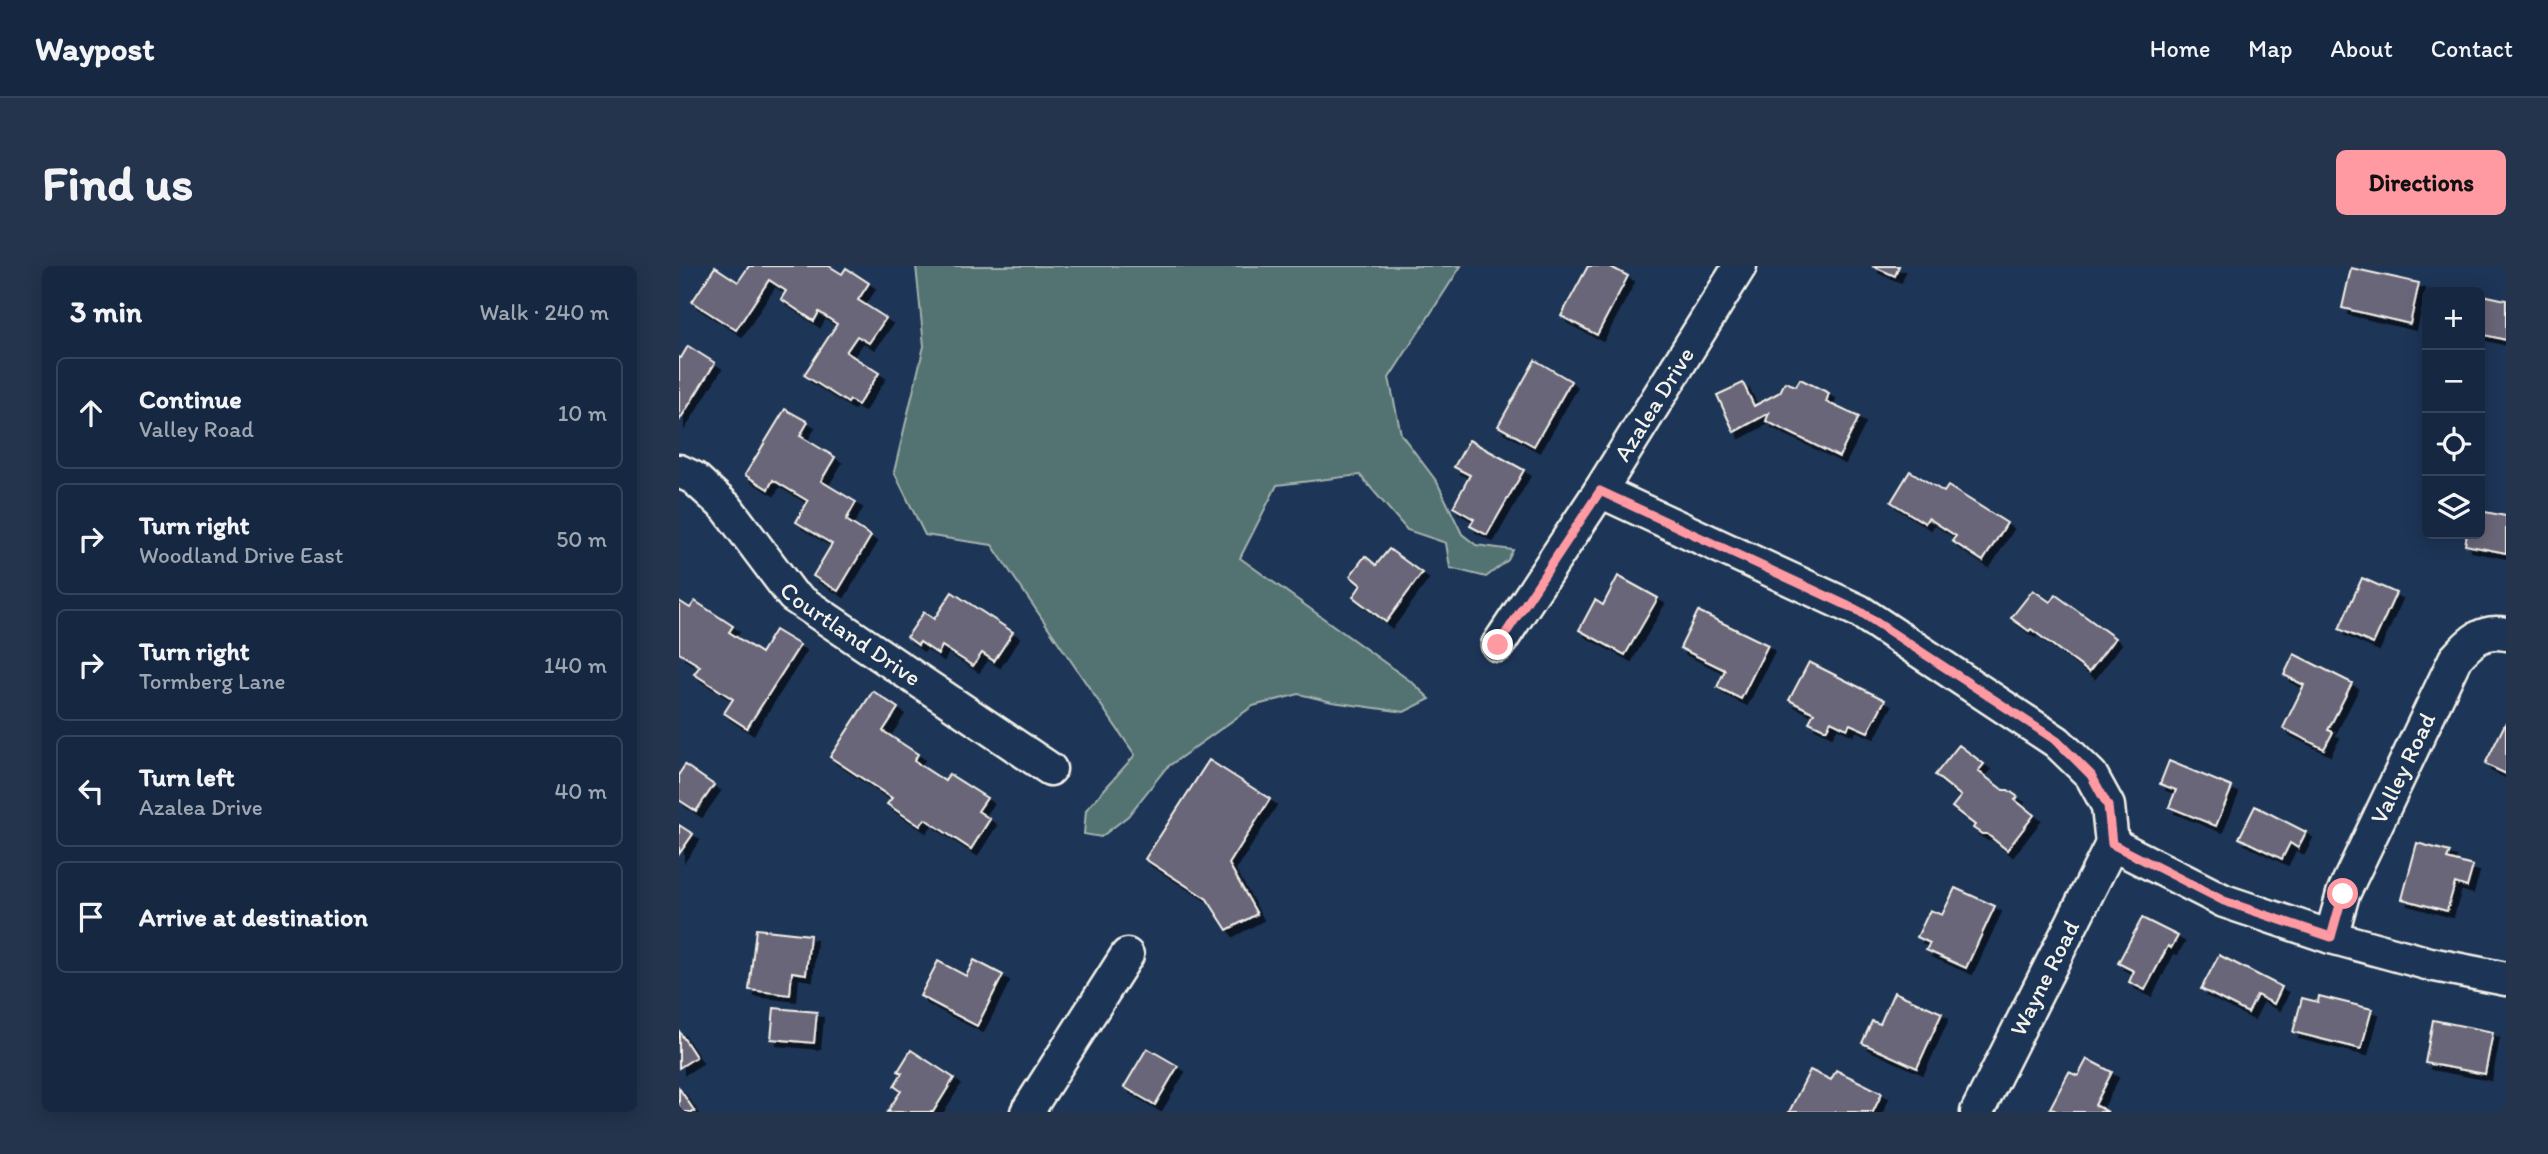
<!DOCTYPE html>
<html lang="en">
<head>
<meta charset="utf-8">
<style>
  :root { --surface:#162841; --page:#23344c; --text:#f1f3f6; --muted:#9ea6b1; --line:#35445a; --accent:#ff9aa2 }
  body { margin:0; font-family:Itim,sans-serif; background:var(--page); color:var(--text) }
  .controls { position:absolute; right:21px; top:21px; display:grid; overflow:hidden; border-radius:10px; box-shadow:0 4px 18px #0003 }
  .controls button { width:63px; height:63px; display:grid; place-items:center; padding:0; border:0; border-bottom:2px solid var(--line); background:var(--surface); color:var(--text); font:35px sans-serif }
  .stop { position:absolute; width:21px; height:21px; margin:-16px; border:5px solid #ff9aa2; border-radius:50%; background:#fff }
  .stop.end { background:#ff9aa2; border-color:#fff; box-shadow:0 2px 7px #0008 }
  .list { margin:0; padding:0; list-style:none }
  h2 { display:flex; justify-content:space-between; align-items:center; height:91px; margin:0; padding:0 28px; font-size:30px }
  h2 small { font-size:23px; font-weight:400; color:var(--muted) }
  .list li { display:grid; grid-template-columns:46px 1fr auto; gap:21px; align-items:center; box-sizing:border-box; height:112px; margin:0 14px 14px; padding:0 14px; border:2px solid var(--line); border-radius:10px }
  .list b { display:block; font-size:26px; white-space:nowrap }
  .list p { margin:0; font-size:23px; white-space:nowrap; color:var(--muted) }
  .list em { font-size:23px; font-style:normal; color:var(--muted) }
  .icon { flex:none; width:38px; height:38px; fill:none; stroke:currentColor; stroke-width:2; stroke-linecap:round; stroke-linejoin:round }
  .map { position:relative; flex:none; width:1827px; height:846px; overflow:hidden; border-radius:10px }
  header { display:flex; align-items:center; gap:42px; box-sizing:border-box; height:98px; padding:0 35px; background:var(--surface); border-bottom:2px solid var(--line) }
  header strong { font-size:33px }
  nav { display:flex; gap:38px; margin-inline-start:auto; font-size:24px }
  .intro { display:flex; align-items:center; justify-content:space-between; box-sizing:border-box; height:168px; padding:0 42px }
  h1 { margin:0; font-size:49px }
  .button { padding:18px 32px; border-radius:10px; background:var(--accent); color:#111; font-size:24px; font-weight:700 }
  main { display:flex; gap:42px; padding:0 42px }
  aside { flex:1; background:var(--surface); border-radius:10px; box-shadow:0 4px 18px #0003 }
  .map>svg:first-child { display:block }
  .green { fill:#537372; stroke:#a4b2ad; stroke-width:2 }
  .building { fill:#6b6679; stroke:#f4f1e8; stroke-width:2; filter:url(#shadow) }
  .lines { fill:none; stroke-linecap:round; stroke-linejoin:round }
  .minor-casing { stroke:#f4f1e8; stroke-width:37 }
  .minor { stroke:#1d3557; stroke-width:32 }
  .route { stroke:#ff9aa2; stroke-width:9 }
  .labels { text-anchor:middle; stroke-width:7; stroke-linejoin:round; paint-order:stroke }
  .street-label { font-size:24px; fill:#f4f1e8; stroke:#1d3557 }
</style>
</head>
<body>
<header>
<strong>Waypost</strong>
<nav><a>Home</a><a>Map</a><a>About</a><a>Contact</a></nav>
</header>
<div class="intro"><h1>Find us</h1><a class="button">Directions</a></div>
<main>
<aside>
<h2>3 min<small>Walk · 240 m</small></h2>
<ul class="list">
<li><svg class="icon" aria-label="ahead" viewBox="0 0 24 24"><path d="M12 20V5M6 11l6-6 6 6"/></svg><div><b>Continue</b><p>Valley Road</p></div><em>10 m</em></li>
<li><svg class="icon" aria-label="right" viewBox="0 0 24 24"><path d="M7 20v-9h11M14 6l5 5-5 5"/></svg><div><b>Turn right</b><p>Woodland Drive East</p></div><em>50 m</em></li>
<li><svg class="icon" aria-label="right" viewBox="0 0 24 24"><path d="M7 20v-9h11M14 6l5 5-5 5"/></svg><div><b>Turn right</b><p>Tormberg Lane</p></div><em>140 m</em></li>
<li><svg class="icon" aria-label="left" viewBox="0 0 24 24"><path d="M17 20v-9H6M10 6l-5 5 5 5"/></svg><div><b>Turn left</b><p>Azalea Drive</p></div><em>40 m</em></li>
<li><svg class="icon" aria-label="arrive" viewBox="0 0 24 24"><path d="M6 21V4h12l-3 4 3 4H6"/></svg><div><b>Arrive at destination</b></div></li>
</ul>
</aside>
<div class="map">
<svg width="1827" height="846" viewBox="0 0 1827 846">
  <defs>
    <filter id="shadow"><feDropShadow dx="6" dy="6" stdDeviation="0" flood-color="#0009"/></filter>
  </defs>
  <rect width="100%" height="100%" fill="#1d3557"/>
  <filter id="ink" filterUnits="userSpaceOnUse"><feTurbulence type="fractalNoise" baseFrequency=".0143" numOctaves="2"/><feDisplacementMap in="SourceGraphic" scale="14" xChannelSelector="R" yChannelSelector="G"/><feConvolveMatrix kernelMatrix="1 2 1 2 8 2 1 2 1" color-interpolation-filters="sRGB"/></filter>
  <g filter="url(#ink)">
    <!-- green -->
    <polygon class="green" points="237,0 782,0 710,112 722,168 758,216 783,268 797,279 834,284 829,294 807,311 771,302 767,277 728,264 681,209 598,219 561,292 734,417 751,433 725,446 653,436 620,428 574,440 487,502 449,550 422,571 405,568 407,544 456,489 313,279 246,269 215,206 245,80"/>
    <!-- building -->
    <g class="building">
      <polygon points="70,0 150,0 163,8 167,2 190,17 179,34 207,52 190,77 178,70 167,86 200,107 179,139 171,134 169,137 125,109 158,58 140,46 135,55 102,33 107,25 90,14 57,64 13,36 36,1 59,16"/>
      <polygon points="909,0 930,0 949,10 918,69 882,50"/>
      <polygon points="1193,0 1220,0 1216,10"/>
      <polygon points="1672,2 1740,17 1731,58 1663,42"/>
      <polygon points="1804,29 1827,34 1827,74 1801,68 1801,42"/>
      <polygon points="9,80 36,97 0,155 0,91 2,92"/>
      <polygon points="856,94 892,115 855,180 819,160"/>
      <polygon points="1121,113 1150,127 1147,136 1180,151 1160,191 1087,155 1090,147 1055,166 1038,129 1064,117 1075,140 1101,126 1106,116 1117,120"/>
      <polygon points="106,143 129,156 121,170 156,191 142,215 177,236 167,254 192,270 159,325 134,310 153,278 117,256 129,235 94,214 89,223 66,209"/>
      <polygon points="790,174 845,204 808,269 791,260 795,253 774,241 791,209 775,201"/>
      <polygon points="1231,205 1265,226 1269,220 1328,257 1304,295 1273,275 1277,270 1249,252 1246,257 1212,236"/>
      <polygon points="1801,245 1827,250 1827,287 1786,279 1788,268 1801,268"/>
      <polygon points="710,283 743,307 707,356 674,331 682,319 671,310 686,290 697,299"/>
      <polygon points="939,310 979,332 946,389 900,364 916,334 924,339"/>
      <polygon points="1683,312 1717,327 1694,378 1660,363"/>
      <polygon points="1354,324 1371,336 1377,329 1436,372 1410,406 1352,363 1350,365 1332,352"/>
      <polygon points="273,326 334,366 315,395 303,387 294,400 263,380 259,388 241,376 239,379 228,371 245,346 255,353"/>
      <polygon points="0,335 11,342 16,335 54,360 50,366 82,387 96,364 121,379 68,462 45,447 54,433 15,408 21,400 0,387"/>
      <polygon points="1019,345 1089,379 1062,433 1038,421 1046,404 1001,382"/>
      <polygon points="1615,388 1673,417 1649,464 1654,466 1645,483 1604,462 1625,419 1605,409"/>
      <polygon points="1130,396 1206,434 1189,466 1171,458 1168,463 1152,455 1147,464 1130,456 1135,447 1110,434"/>
      <polygon points="194,425 219,442 204,465 239,488 235,495 266,515 270,508 308,532 299,545 311,553 292,583 246,553 241,560 208,538 213,532 151,491"/>
      <polygon points="1827,456 1827,508 1806,498"/>
      <polygon points="1280,479 1305,498 1299,505 1324,524 1329,524 1339,531 1336,534 1355,549 1328,584 1308,568 1303,568 1294,562 1296,559 1273,541 1282,530 1256,509"/>
      <polygon points="530,494 591,533 550,598 578,648 548,664 528,633 466,593"/>
      <polygon points="1490,495 1553,521 1537,560 1490,541 1497,524 1481,518"/>
      <polygon points="6,499 35,519 17,545 0,534 0,508"/>
      <polygon points="1576,540 1627,566 1619,582 1611,577 1603,593 1560,572"/>
      <polygon points="0,559 14,568 0,588"/>
      <polygon points="1738,577 1771,586 1768,593 1794,600 1788,621 1776,617 1768,645 1723,633"/>
      <polygon points="1276,622 1316,640 1287,702 1247,684 1251,677 1238,671 1251,644 1263,649"/>
      <polygon points="1463,652 1499,670 1492,682 1489,680 1466,724 1450,716 1455,705 1439,697"/>
      <polygon points="77,663 131,669 127,708 113,706 111,729 70,724"/>
      <polygon points="1540,689 1603,721 1595,738 1578,729 1569,747 1522,723"/>
      <polygon points="295,694 324,709 298,760 241,730 259,695 287,710"/>
      <polygon points="1215,726 1263,747 1238,802 1183,777 1193,755 1201,758"/>
      <polygon points="1640,730 1693,743 1682,783 1614,766 1623,732 1639,736"/>
      <polygon points="95,742 138,746 135,777 92,773"/>
      <polygon points="1754,754 1814,766 1806,808 1746,797"/>
      <polygon points="0,765 17,791 0,802"/>
      <polygon points="468,782 499,800 476,839 445,821"/>
      <polygon points="232,784 275,812 254,846 208,846 222,825 215,820 223,807 219,805"/>
      <polygon points="1408,793 1433,806 1416,839 1429,846 1379,846 1371,842 1390,806 1399,810"/>
      <polygon points="1131,804 1152,814 1157,804 1203,827 1194,846 1110,846"/>
      <polygon points="0,822 16,846 0,846"/>
    </g>
    <g class="lines">
      <defs>
        <g id="minor">
          <path id="s1" d="M0 205 15 212 48 242 114 330 371 503"/>
          <polyline points="921,225 1180,345 1378,476 1412,509 1429,540 1433,578"/>
          <path id="s2" d="M819 379 921 225 1061 0"/>
          <polyline points="1433,578 1545,635 1652,671 1751,698 1827,713"/>
          <path id="s3" d="M1652 671 1664 628 1776 393C1791 376 1803 363 1827 368"/>
          <polyline points="348,846 448,689"/>
          <path id="s4" d="M1298 846 1433 578"/>
        </g>
      </defs>
      <!-- minor casing -->
      <use href="#minor" class="minor-casing"/>
      <!-- minor -->
      <use href="#minor" class="minor"/>
    </g>
  </g>
  <g class="lines" filter="url(#ink)">
    <!-- route -->
    <polyline class="route" points="819,379 921,225 1180,345 1378,475 1412,509 1429,540 1433,578 1545,635 1652,671 1664,628"/>
  </g>
  <g class="labels">
    <!-- street labels -->
    <g class="street-label">
      <text dy="8" stroke="none"><textPath href="#s2" startOffset="287">Azalea Drive</textPath></text>
      <text dy="8" stroke="none"><textPath href="#s1" startOffset="240">Courtland Drive</textPath></text>
      <text dy="8" stroke="none"><textPath href="#s3" startOffset="184">Valley Road</textPath></text>
      <text dy="8" stroke="none"><textPath href="#s4" startOffset="150">Wayne Road</textPath></text>
    </g>
  </g>
</svg>
<div class="controls">
<button>+</button>
<button>−</button>
<button><svg class="icon" aria-label="locate" viewBox="0 0 24 24"><circle cx="12" cy="12" r="6"/><path d="M12 2v4M12 18v4M2 12h4M18 12h4"/></svg></button>
<button><svg class="icon" aria-label="layers" viewBox="0 0 24 24"><path d="M12 4l9 5-9 5-9-5zM3 14l9 5 9-5"/></svg></button>
</div>
<div class="stop" style="left:1664px;top:628px"></div>
<div class="stop end" style="left:819px;top:379px"></div>
</div>
</main>
</body>
</html>
